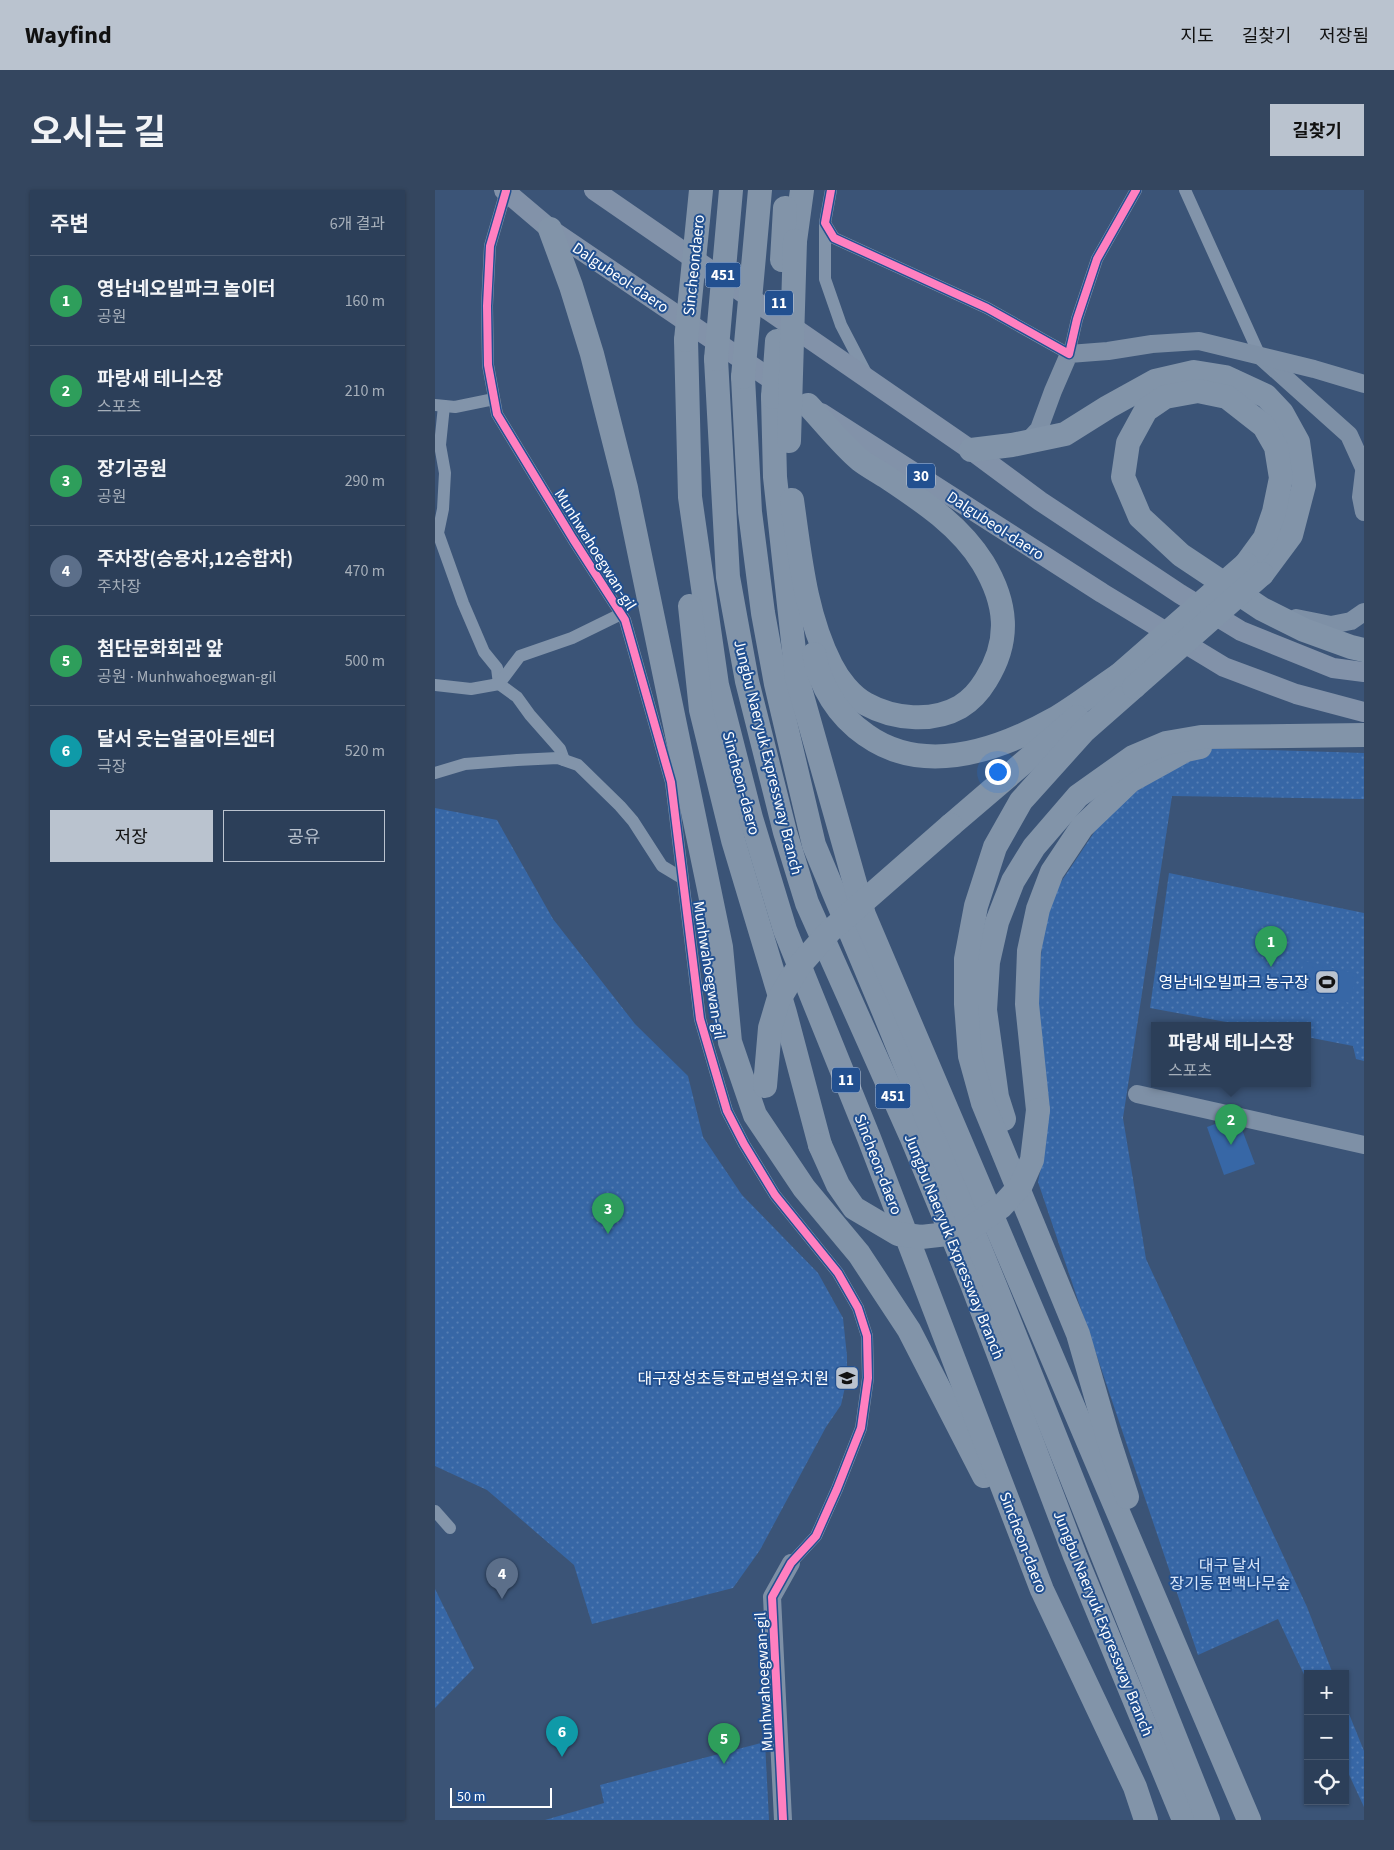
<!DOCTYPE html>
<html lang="ko">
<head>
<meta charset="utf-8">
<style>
  :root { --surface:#2c3f59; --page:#34465f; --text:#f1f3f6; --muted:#a6afba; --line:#48586f; --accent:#bac3cf }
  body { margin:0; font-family:"Source Sans 3","Noto Sans KR",sans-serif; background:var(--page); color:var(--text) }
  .controls { position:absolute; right:15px; bottom:15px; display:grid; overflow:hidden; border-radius:0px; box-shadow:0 1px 4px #0004 }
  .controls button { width:45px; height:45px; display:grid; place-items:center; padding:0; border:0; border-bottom:1px solid var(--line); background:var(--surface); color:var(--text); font:25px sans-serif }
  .scale { position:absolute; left:15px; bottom:12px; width:102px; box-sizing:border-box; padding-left:5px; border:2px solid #fff; border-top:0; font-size:14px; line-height:18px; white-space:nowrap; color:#fff; -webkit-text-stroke:4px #225090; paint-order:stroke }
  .you { position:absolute; left:562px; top:581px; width:18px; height:18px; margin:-12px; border:4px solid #fff; border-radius:50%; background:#1a73e8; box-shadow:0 0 0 8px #1a73e833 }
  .badge { display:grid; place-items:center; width:32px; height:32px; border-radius:50%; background:var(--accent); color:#fff; font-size:16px; font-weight:700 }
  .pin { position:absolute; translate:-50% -41px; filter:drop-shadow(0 1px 2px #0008) }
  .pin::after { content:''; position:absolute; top:26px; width:18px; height:15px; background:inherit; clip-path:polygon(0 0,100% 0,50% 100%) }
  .popup { position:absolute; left:716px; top:832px; width:160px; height:65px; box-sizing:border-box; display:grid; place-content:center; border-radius:0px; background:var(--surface); filter:drop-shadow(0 1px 4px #0005); font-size:16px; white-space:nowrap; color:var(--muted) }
  .popup b { font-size:19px; color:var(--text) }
  .popup::after { content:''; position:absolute; left:50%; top:100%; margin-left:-10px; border:10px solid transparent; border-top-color:var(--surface) }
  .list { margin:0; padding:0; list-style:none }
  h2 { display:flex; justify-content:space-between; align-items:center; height:65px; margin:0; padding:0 20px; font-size:21px }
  h2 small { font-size:16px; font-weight:400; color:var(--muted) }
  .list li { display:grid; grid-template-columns:32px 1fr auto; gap:15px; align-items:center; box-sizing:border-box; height:90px; padding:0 20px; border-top:1px solid var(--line) }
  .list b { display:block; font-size:19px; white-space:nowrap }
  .list p { margin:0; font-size:16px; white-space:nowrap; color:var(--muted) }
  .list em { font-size:16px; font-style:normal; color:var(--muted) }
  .actions { display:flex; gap:10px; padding:15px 20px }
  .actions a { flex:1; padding:11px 0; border:1px solid var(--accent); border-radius:0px; text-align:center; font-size:18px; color:var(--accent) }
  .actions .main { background:var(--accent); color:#111 }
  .icon { flex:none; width:28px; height:28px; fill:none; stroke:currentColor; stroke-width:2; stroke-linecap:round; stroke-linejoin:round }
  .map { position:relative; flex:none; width:929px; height:1630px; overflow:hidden; border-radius:0px }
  header { display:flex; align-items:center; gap:30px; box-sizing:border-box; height:70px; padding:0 25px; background:var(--accent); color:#111 }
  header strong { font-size:24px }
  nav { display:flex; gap:28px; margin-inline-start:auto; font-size:18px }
  .intro { display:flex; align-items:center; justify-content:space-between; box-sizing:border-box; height:120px; padding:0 30px }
  h1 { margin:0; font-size:35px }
  .button { padding:12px 22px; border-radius:0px; background:var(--accent); color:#111; font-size:18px; font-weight:700 }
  main { display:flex; gap:30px; padding:0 30px }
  aside { flex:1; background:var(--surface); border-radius:0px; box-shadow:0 1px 4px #0004 }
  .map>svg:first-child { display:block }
  .park { fill:url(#park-dots) }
  .pitch { fill:#3767a6 }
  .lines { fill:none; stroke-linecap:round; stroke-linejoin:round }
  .street { stroke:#8294aa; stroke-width:12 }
  .secondary { stroke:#7e90a6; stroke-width:18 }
  .primary { stroke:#8292a9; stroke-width:20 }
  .highway { stroke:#8294a9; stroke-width:24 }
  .highway-bridge { stroke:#8294a9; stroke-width:24 }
  .cycleway-casing { stroke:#225090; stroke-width:11 }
  .cycleway { stroke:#ff80c0; stroke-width:8 }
  .labels { text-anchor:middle; stroke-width:4; stroke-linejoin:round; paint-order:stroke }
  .shield { fill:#225090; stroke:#bdcade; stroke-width:1 }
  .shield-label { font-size:15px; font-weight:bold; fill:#fff }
  .street-label { font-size:16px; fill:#fff; stroke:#225090 }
  .poi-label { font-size:16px; fill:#fff; stroke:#225090; text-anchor:end }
  .park-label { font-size:16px; fill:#d8e6f9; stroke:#225090 }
</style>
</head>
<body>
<header>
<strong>Wayfind</strong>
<nav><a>지도</a><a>길찾기</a><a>저장됨</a></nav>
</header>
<div class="intro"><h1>오시는 길</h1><a class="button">길찾기</a></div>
<main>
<aside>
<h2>주변<small>6개 결과</small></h2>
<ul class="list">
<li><span class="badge" style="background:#2e9e5b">1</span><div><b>영남네오빌파크 놀이터</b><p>공원</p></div><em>160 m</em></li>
<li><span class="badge" style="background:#2e9e5b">2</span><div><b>파랑새 테니스장</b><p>스포츠</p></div><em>210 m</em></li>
<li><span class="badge" style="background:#2e9e5b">3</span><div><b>장기공원</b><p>공원</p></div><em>290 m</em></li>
<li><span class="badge" style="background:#5c6f8a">4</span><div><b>주차장(승용차,12승합차)</b><p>주차장</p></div><em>470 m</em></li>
<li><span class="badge" style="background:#2e9e5b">5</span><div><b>첨단문화회관 앞</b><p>공원 · Munhwahoegwan-gil</p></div><em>500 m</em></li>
<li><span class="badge" style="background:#0f9aa8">6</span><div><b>달서 웃는얼굴아트센터</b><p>극장</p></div><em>520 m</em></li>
</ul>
<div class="actions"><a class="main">저장</a><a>공유</a></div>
</aside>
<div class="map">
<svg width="929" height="1630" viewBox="0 0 929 1630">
  <defs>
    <pattern id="park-dots" width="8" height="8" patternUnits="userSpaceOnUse" patternTransform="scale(1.25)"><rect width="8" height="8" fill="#3767a6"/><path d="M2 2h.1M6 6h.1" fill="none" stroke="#557eb3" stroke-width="1.8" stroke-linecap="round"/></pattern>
  </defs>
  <rect width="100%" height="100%" fill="#3b5477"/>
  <!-- park -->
  <g class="park">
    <polygon points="769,558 929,563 929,609 737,606 688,928 711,1069 872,1417 898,1484 873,1484 873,1493 843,1429 763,1465 603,992 611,953 601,830 610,716 676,617"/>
    <polygon points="0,618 62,630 118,729 200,834 253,886 268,947 307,1005 383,1083 408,1128 412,1166 412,1188 406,1215 391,1237 325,1360 298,1398 157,1434 139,1375 52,1300 0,1276"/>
    <polygon points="734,683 929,723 929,871 921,869 918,856 872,847 872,836 813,836 715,818"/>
    <polygon points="0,1399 39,1478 0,1518"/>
    <polygon points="910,1514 929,1561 929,1617 910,1576"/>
    <polygon points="330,1552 334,1630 110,1630 169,1613 165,1595"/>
  </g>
  <!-- pitch -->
  <g class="pitch">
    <polygon points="869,771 922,784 915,813 862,801"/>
    <polygon points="802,926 820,974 789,985 772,937"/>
  </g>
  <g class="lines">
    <!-- street -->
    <g class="street">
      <polyline points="396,0 390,33 399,48 552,118 634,164 642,129 662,69 701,0"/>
      <polyline points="750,0 825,166"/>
      <polyline points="71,1 55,56 52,116 53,175 62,224 138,349 190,430 236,592 265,829 292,921 309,954 340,1005 403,1083 423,1118 432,1146 433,1188 426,1238 402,1299 381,1346 356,1373"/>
      <polyline points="390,35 390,89 406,135 432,185"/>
      <polyline points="0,215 20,217 59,209"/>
      <polyline points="9,216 5,255 10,283 8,319 3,343 28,413 49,462 62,478 64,494 82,507 95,525 125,559 129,570"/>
      <polyline points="0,495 36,499 64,494 85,466 137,448 186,424"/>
      <polyline points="0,583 30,574 82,570 123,568 143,575 185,616 198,631 227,676 247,688"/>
      <polyline points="0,1321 15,1338"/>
    </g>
    <!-- secondary -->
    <g class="secondary">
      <polyline points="828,168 914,245 929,278"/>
      <polyline points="592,252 604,239 618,201 634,164 673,161 717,154 764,151 879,179 929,194"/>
      <polyline points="929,282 926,307 929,322"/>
      <polyline points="861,428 896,435 916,431 929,422"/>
      <polyline points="702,904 929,955"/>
      <polyline points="348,1630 337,1407 356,1373"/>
    </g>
    <!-- primary -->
    <g class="primary">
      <polyline points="69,0 115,39 349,198"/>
      <polyline points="159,0 536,260 605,311 745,404 806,441 898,478 929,482"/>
      <polyline points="386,223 667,403 789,477 861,504 929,522"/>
    </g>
    <!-- highway -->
    <g class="highway">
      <polyline points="115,39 136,96 157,164 191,298 286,757 295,852 320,925 369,998 424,1064 474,1140 549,1286"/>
      <polyline points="360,51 367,0"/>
      <polyline points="251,150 255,307 282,495 316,628 350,740 434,948 607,1400 700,1597 711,1630"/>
      <polyline points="281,169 293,387 312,491 350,642 372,713 476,946 537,1094 640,1366 749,1630"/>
      <polyline points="308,187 315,322 328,423 341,494 379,655 449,822 561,1098 773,1630"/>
      <polyline points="338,207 340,287 362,488 429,725 814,1630"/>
      <polyline points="536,260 577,255 630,244 673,217 720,191 759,182 790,187 831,206 847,223 863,252 869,295 856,345 827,384"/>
      <path d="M357 310C365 366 370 424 396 475 403 489 416 506 431 514 458 529 497 533 525 517 535 511 545 500 551 490 576 450 572 413 548 373 525 336 489 312 453 288 444 282 434 277 425 270 407 255 389 232 373 215"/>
      <polyline points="811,374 830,348 839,322 846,288 841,257 829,236 792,207 763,201 730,207 711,220 693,253 688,287 705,327 746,365 827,419 869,440 916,457 929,460"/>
      <polyline points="255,416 266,520 298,650 350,823 385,955"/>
      <path d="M379 464C385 496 403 526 431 545 490 587 564 560 621 528 643 515 663 499 684 485"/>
      <polyline points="516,635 642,527"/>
      <polyline points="603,920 592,814 594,761 603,719 617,682 647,637 695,591 751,560 765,557"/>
      <polyline points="569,929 562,907 550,820 553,772 562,732 578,691 599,657 643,606 698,567 731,553 766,547 929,545"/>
      <polyline points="692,1307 673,1248 643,1144 548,913 535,866 531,814 531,769 541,716 560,657 586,611 649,541 699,497"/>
    </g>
    <!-- highway-bridge -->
    <g class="highway-bridge">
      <polyline points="347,70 350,18"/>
      <polyline points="251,150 266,0"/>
      <polyline points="281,169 296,0"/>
      <polyline points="308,187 325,0"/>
      <polyline points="338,207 342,151"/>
      <polyline points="354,251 360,51"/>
      <polyline points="684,485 811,374"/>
      <polyline points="699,497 827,384"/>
      <polyline points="330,896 335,838 343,811 364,776 395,741 516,635"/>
      <polyline points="385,955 403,995 419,1018 463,1044 486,1047 530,1042 566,1017 586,995 597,970 603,920"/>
    </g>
    <defs>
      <g id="cycleway">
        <polyline points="396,0 390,33 399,48 552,118 634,164 642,129 662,69 701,0"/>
        <polyline points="71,1 55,56 52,116 53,175 62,224 138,349 190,430 236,592 265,829 292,921 309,954 340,1005 403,1083 423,1118 432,1146 433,1188 426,1238 402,1299 381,1346 356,1373 337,1407 348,1630"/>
      </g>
    </defs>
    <!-- cycleway casing -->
    <use href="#cycleway" class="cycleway-casing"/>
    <!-- cycleway -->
    <use href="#cycleway" class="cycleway"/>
  </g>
  <!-- icons -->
  <defs>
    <symbol id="stadium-square" viewBox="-11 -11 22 22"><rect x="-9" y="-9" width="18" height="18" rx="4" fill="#bac3cf" stroke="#225090"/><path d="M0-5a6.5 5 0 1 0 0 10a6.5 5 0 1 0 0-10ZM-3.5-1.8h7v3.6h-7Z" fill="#111"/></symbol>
    <symbol id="school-square" viewBox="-11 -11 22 22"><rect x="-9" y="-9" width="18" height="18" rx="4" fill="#bac3cf" stroke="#225090"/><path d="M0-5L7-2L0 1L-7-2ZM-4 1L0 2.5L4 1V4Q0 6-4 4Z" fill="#111"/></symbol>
  </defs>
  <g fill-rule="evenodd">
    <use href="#stadium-square" x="878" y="778" width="28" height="28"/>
    <use href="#school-square" x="398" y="1174" width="28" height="28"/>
  </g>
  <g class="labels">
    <!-- shield labels -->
    <g class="shield">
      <rect x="270.5" y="72.5" width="35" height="25" rx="4"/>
      <rect x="330" y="100.5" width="28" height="25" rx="4"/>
      <rect x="472" y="273.5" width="28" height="25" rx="4"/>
      <rect x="397" y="877.5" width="28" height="25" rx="4"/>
      <rect x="440.5" y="893.5" width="35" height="25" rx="4"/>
    </g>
    <g class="shield-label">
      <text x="288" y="90">451</text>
      <text x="344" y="118">11</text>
      <text x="486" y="291">30</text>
      <text x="411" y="895">11</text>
      <text x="458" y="911">451</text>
    </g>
    <!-- street labels -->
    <g class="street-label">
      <text transform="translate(258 75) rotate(-84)" y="6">Sincheondaero</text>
      <text transform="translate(186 87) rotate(34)" y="6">Dalgubeol-daero</text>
      <text transform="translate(561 335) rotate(33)" y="6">Dalgubeol-daero</text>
      <text transform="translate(161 359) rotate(58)" y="6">Munhwahoegwan-gil</text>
      <text transform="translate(334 567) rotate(76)" y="6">Jungbu Naeryuk Expressway Branch</text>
      <text transform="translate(307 593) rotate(75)" y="6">Sincheon-daero</text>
      <text transform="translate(275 780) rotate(81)" y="6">Munhwahoegwan-gil</text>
      <text transform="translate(444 974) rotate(69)" y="6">Sincheon-daero</text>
      <text transform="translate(520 1056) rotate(68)" y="6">Jungbu Naeryuk Expressway Branch</text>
      <text transform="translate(589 1352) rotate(69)" y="6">Sincheon-daero</text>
      <text transform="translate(669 1433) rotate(68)" y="6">Jungbu Naeryuk Expressway Branch</text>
      <text transform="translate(328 1492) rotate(-93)" y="6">Munhwahoegwan-gil</text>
    </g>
    <!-- poi labels -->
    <g class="poi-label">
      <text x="874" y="798">영남네오빌파크 농구장</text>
      <text x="394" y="1194">대구장성초등학교병설유치원</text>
    </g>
    <!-- park labels -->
    <g class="park-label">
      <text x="795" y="1381">대구 달서<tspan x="795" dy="18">장기동 편백나무숲</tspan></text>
    </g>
  </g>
</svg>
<div class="controls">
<button>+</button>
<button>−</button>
<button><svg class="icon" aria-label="locate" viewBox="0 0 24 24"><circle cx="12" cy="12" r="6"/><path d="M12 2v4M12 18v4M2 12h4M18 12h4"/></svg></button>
</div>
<div class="scale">50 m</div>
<div class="you"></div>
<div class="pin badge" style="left:836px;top:777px;background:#2e9e5b">1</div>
<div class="pin badge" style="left:796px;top:955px;background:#2e9e5b">2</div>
<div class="popup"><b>파랑새 테니스장</b>스포츠</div>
<div class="pin badge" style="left:173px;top:1044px;background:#2e9e5b">3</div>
<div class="pin badge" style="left:67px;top:1409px;background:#5c6f8a">4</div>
<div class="pin badge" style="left:289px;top:1574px;background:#2e9e5b">5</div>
<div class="pin badge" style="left:127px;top:1567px;background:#0f9aa8">6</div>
</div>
</main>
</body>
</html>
